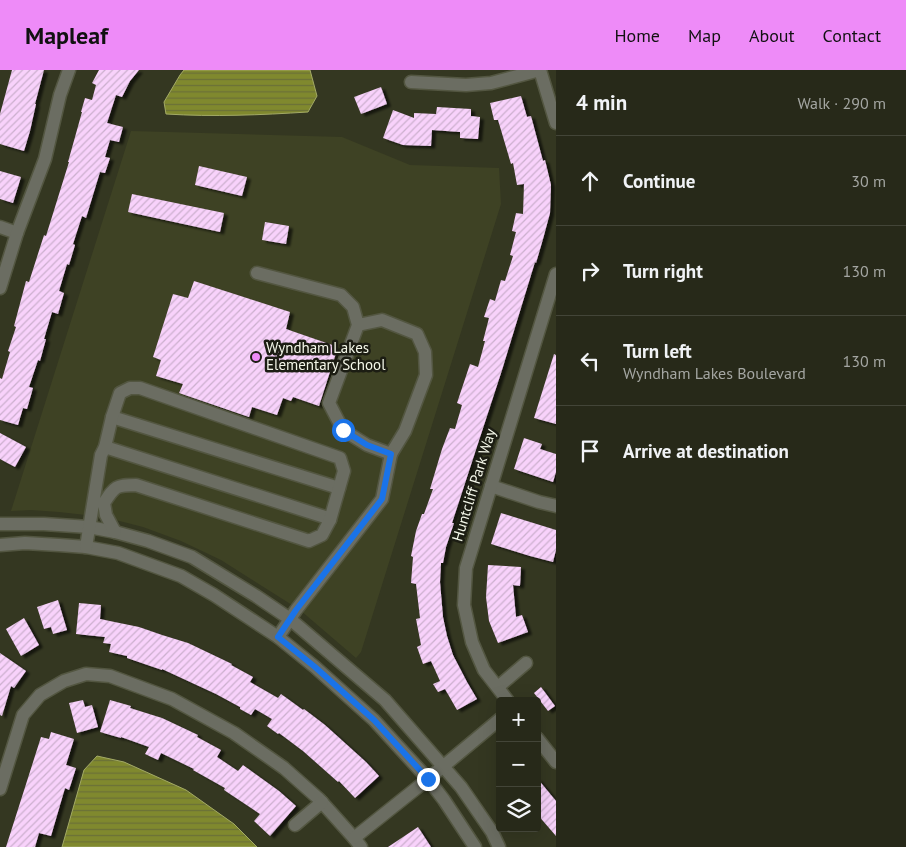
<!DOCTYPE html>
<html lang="en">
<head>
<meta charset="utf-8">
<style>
  :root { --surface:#272919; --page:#333526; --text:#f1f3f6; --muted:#a4a6a2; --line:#434538; --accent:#ee8bf8 }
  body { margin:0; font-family:"PT Sans",sans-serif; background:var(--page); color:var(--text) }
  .controls { position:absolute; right:15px; bottom:15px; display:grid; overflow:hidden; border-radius:5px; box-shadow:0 5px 20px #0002 }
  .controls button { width:45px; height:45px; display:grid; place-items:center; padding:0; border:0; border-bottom:1px solid var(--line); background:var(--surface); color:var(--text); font:25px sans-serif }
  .stop { position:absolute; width:15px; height:15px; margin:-11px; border:4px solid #1a73e8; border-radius:50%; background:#fff }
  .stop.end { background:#1a73e8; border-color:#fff; box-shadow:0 1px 5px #0008 }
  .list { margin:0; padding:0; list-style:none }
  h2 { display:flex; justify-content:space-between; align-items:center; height:65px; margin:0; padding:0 20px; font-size:21px }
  h2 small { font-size:16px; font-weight:400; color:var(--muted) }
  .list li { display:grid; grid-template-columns:32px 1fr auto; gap:15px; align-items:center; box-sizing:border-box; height:90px; padding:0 20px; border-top:1px solid var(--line) }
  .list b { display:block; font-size:19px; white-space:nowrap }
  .list p { margin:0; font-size:16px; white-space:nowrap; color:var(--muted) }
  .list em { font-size:16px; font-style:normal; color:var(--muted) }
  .icon { flex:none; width:28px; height:28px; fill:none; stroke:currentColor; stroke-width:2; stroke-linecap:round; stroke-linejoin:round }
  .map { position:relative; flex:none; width:556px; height:777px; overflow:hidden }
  header { display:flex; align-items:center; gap:30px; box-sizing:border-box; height:70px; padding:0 25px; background:var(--accent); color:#111 }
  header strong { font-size:24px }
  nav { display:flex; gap:28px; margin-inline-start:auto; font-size:18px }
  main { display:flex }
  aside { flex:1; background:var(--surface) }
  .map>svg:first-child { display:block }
  .built { fill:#3e4224 }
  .water { fill:url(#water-rules); stroke:#a3aa66 }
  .building { fill:url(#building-hatch); filter:url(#shadow) }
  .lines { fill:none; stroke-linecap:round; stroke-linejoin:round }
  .minor-casing { stroke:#535641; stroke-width:15 }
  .minor { stroke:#6b6d62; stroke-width:12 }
  .route { stroke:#1a73e8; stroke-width:6 }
  .poi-dot { fill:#ee8bf8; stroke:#1c1d13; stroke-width:2 }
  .labels { text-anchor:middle; stroke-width:5; stroke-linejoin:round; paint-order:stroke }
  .poi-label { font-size:15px; fill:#f4f7e9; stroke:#1c1d13; text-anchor:start }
  .street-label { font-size:15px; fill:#f4f7e9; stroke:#1c1d13 }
</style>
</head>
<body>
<header>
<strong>Mapleaf</strong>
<nav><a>Home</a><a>Map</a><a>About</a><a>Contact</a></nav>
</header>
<main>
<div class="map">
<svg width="556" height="777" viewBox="0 0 556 777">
  <defs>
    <pattern id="water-rules" width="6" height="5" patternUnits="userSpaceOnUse" patternTransform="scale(1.25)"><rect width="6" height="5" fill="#80892e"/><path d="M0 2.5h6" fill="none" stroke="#6a7038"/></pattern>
    <pattern id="building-hatch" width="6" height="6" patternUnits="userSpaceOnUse" patternTransform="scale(1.25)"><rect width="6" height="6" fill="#f8d2fb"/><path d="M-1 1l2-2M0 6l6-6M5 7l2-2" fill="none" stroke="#ccb0ce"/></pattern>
    <filter id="shadow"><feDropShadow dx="4" dy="2.5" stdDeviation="1" flood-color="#0009"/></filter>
  </defs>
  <rect width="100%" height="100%" fill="#343721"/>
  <!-- built -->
  <polygon class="built" points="131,61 342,67 410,95 499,98 501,134 361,582 356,588 300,540 221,490 181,471 143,457 104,447 59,442 31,440 11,441"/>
  <!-- water -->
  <g class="water">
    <path d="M184 0H310L317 26 308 42C261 45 213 47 166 44L164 32 180 5Z"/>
    <polygon points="97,686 124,692 186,720 234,754 257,777 62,777 84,700"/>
  </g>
  <!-- building -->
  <g class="building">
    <polygon points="12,0 44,0 35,34 36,34 30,61 24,81 0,74 0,44"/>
    <polygon points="99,0 139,0 130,11 122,27 116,25 107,53 123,57 119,72 110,70 105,87 110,88 105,103 100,102 86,148 82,146 73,174 75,175 69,195 67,194 59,221 64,223 58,244 52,242 44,269 46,269 40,291 38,290 29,317 33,318 27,339 23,338 18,355 0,350 0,308 2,309 10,282 8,281 16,257 14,256 26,211 29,212 44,165 46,166 69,92 68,92 82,42 81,42 85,28 92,30 96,15 92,13"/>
    <polygon points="381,17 387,34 361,44 354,27"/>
    <polygon points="521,26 527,47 531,46 543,91 545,90 551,115 550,143 543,169 536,193 535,192 502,300 452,453 454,453 446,477 443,493 441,493 440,512 443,547 447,566 453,585 467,612 477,629 457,640 445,619 438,622 433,614 440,611 431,591 423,594 417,577 421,575 416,549 420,548 416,514 411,513 413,487 411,486 416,461 422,444 424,444 433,419 430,419 442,379 450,358 455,359 462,335 457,333 470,294 478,297 485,271 483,271 489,248 484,247 490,229 495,231 501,210 505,211 513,186 510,185 516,162 512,161 516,143 523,144 524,114 517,115 513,93 511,94 498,50 494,50 490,33"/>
    <polygon points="437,37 471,39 471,46 480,47 478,69 460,68 460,62 432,60 431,76 403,75 383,68 393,40 414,48 414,43 436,44"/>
    <polygon points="199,96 247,107 242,126 195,115"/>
    <polygon points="0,101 21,107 13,133 0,129"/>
    <polygon points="132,124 224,143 220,162 128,142"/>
    <polygon points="265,152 289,156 286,174 262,170"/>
    <polygon points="194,211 290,242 286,259 338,277 319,336 293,327 291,331 283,328 277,345 252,337 249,347 179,323 183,314 156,306 161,290 153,287 173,224 188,228"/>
    <polygon points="554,284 556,285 556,354 534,348"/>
    <polygon points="0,363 26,377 15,397 0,389"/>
    <polygon points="524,368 542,374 540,379 556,384 556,402 553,412 514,399"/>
    <polygon points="501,443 556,460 556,480 553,492 530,486 491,474"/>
    <polygon points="488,495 521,497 520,516 513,515 516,547 522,545 528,562 498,573 489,551 486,527"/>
    <polygon points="58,530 67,560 53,564 51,557 44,559 37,537"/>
    <polygon points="79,533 101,535 100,549 139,557 162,565 188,573 232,594 231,595 253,607 250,612 278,628 281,624 303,640 304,639 325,655 366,692 379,706 355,728 339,711 338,712 303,681 279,663 278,664 267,656 272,649 255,639 251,645 240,639 240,637 216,624 162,599 162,600 127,588 127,586 109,582 111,574 103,573 105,567 76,564"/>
    <polygon points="24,548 39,575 21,586 6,559"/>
    <polygon points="0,583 26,601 14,618 11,616 2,646 0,645"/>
    <polygon points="541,617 555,636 548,641 534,623"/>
    <polygon points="83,630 85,637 92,635 98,657 77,663 69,633"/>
    <polygon points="110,630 131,636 130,638 162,648 198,665 197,667 221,680 217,687 238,701 243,695 279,721 296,736 270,766 254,751 260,744 224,720 225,718 193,700 194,699 161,683 158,690 145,684 149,677 121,667 121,668 100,662"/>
    <polygon points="51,662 74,669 66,695 76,698 69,720 65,718 51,766 39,763 35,777 6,777 41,667 49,669"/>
    <polygon points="537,708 556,731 556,766 537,744"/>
    <polygon points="418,757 431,777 388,777"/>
  </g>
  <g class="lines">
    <defs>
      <g id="minor">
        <polyline points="540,0 556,53"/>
        <polyline points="411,12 466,15 491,13 540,0"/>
        <polyline points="0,157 17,163"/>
        <polyline points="257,203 341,225 353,237 358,255 329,333 343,360 367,375 391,384 405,361 426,305 425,282 417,264 382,250 358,255"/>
        <polyline points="0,218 17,163 45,89 60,25 69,0"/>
        <polyline points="112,347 339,418"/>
        <polyline points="105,377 325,447 330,450"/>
        <polyline points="491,416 539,432 556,436"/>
        <polyline points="0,454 44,454 89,457 115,462 148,471 192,487 256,526 290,549 385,630 461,717 492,762 499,777"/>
        <polyline points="0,475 25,473 59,475 86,477 118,483 181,506 214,525 278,567 315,597 374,650 428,709 444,730 475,777"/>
        <path d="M86 477 101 385 105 377 112 347 120 323 130 318H140L340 388 344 401 330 450 322 465 309 471 136 415C116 415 115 416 104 433L106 445 115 462"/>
        <polyline points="278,567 296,540 382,429 391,384"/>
        <polyline points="498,617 526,593"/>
        <polyline points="508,631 484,600 472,572 464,535 466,498 556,204"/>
        <polyline points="537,668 556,692"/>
        <polyline points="0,719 23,645 40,625 64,611 86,604 110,606 172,629 234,663 284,698 319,729 354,768 361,777"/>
        <polyline points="295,755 322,732"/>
        <polyline points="354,768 428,709 500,649"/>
      </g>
    </defs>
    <!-- minor casing -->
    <use href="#minor" class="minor-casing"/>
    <!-- minor -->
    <use href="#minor" class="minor"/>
  </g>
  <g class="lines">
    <!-- route -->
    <polyline class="route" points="343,360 367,375 391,384 382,429 296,540 278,567 315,597 374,650 428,709"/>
  </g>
  <!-- markers -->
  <circle class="poi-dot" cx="256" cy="287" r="5"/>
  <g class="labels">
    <!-- poi labels -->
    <g class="poi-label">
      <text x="266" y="283">Wyndham Lakes<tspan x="266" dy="17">Elementary School</tspan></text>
    </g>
    <!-- street labels -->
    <g class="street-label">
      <text transform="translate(474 415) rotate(-73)" y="5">Huntcliff Park Way</text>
    </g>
  </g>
</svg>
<div class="controls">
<button>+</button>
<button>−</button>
<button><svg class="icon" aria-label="layers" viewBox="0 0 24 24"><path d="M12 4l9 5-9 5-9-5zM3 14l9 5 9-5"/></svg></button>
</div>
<div class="stop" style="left:343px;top:360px"></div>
<div class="stop end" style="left:428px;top:709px"></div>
</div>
<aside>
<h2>4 min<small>Walk · 290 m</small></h2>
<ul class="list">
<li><svg class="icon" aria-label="ahead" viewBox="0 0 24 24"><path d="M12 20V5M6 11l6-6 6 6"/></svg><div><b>Continue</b></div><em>30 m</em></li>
<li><svg class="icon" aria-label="right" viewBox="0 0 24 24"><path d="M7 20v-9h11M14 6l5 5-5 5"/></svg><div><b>Turn right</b></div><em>130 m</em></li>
<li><svg class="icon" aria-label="left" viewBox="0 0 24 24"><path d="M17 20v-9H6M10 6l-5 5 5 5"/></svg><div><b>Turn left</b><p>Wyndham Lakes Boulevard</p></div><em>130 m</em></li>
<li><svg class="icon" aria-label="arrive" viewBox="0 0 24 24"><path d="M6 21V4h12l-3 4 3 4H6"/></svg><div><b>Arrive at destination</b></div></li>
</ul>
</aside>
</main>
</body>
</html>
